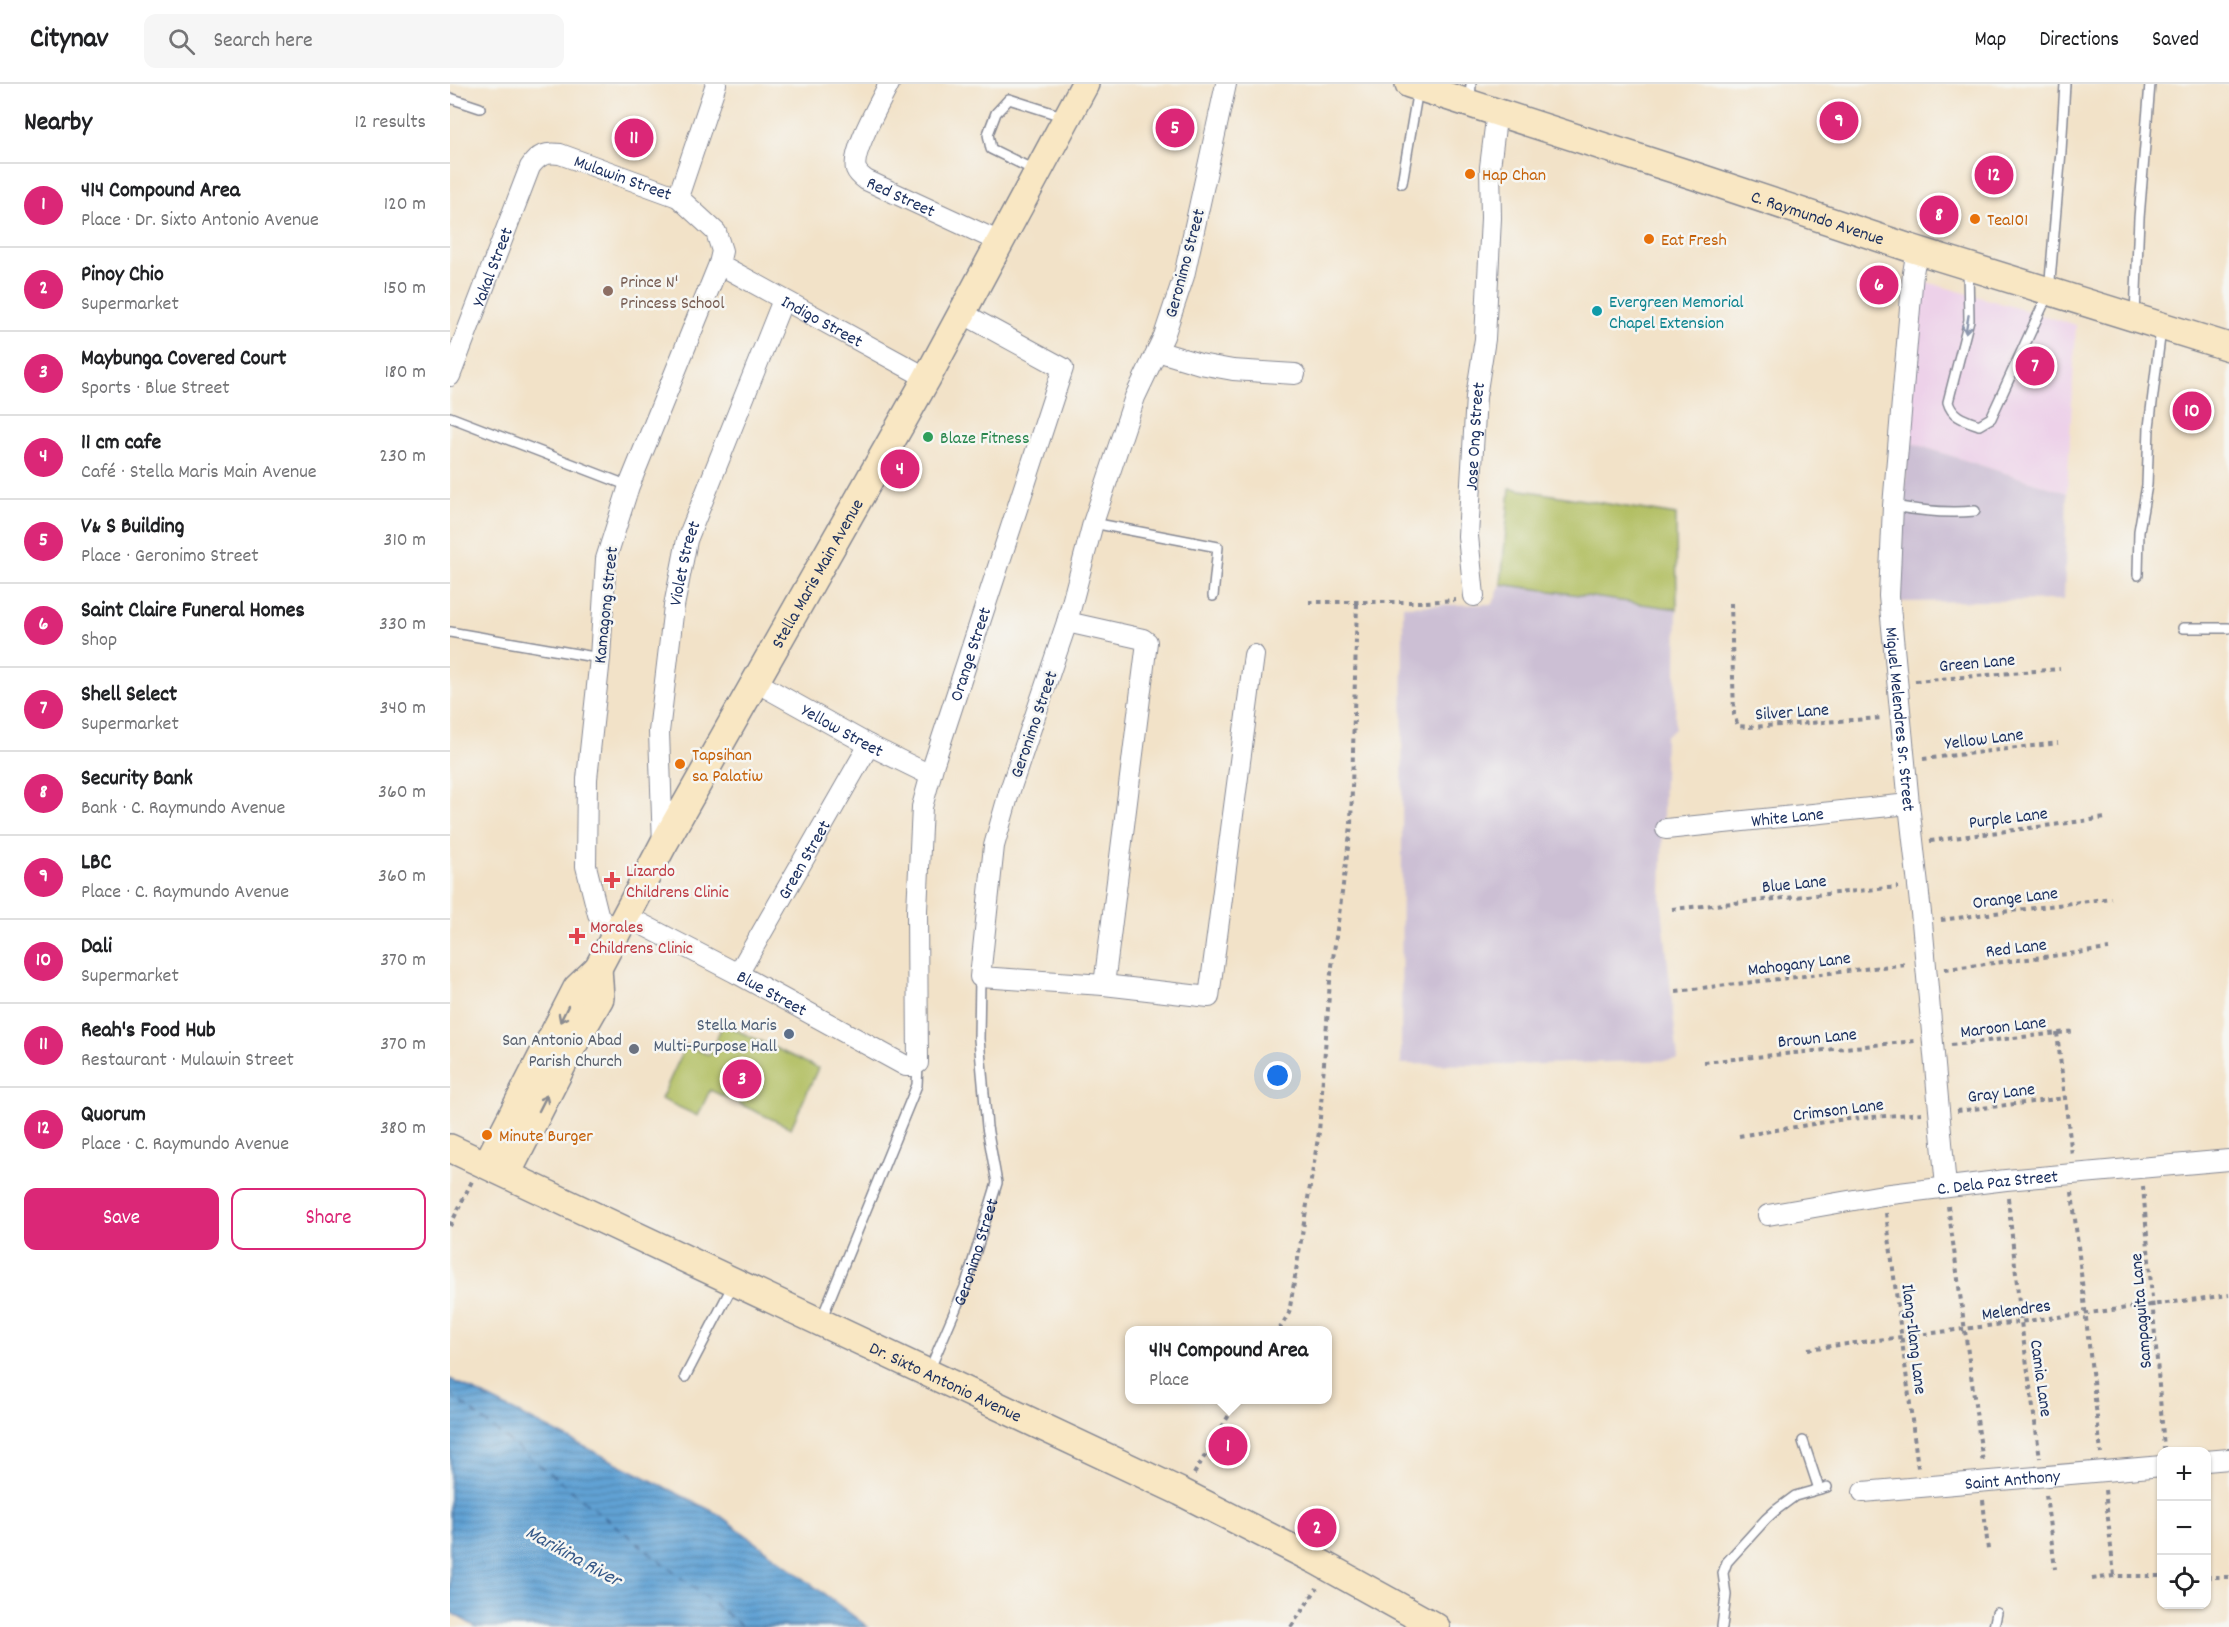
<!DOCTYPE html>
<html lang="en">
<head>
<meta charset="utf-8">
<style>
  :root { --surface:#fff; --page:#f6f6f6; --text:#202124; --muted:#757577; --line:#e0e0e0; --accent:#db2777 }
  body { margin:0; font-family:Dekko,sans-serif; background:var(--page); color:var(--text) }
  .controls { position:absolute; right:18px; bottom:18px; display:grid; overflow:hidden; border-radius:12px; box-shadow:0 2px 4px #0004 }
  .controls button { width:54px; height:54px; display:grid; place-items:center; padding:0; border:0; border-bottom:2px solid var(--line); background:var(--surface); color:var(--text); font:30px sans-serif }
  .you { position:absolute; left:828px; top:992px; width:21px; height:21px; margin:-15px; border:4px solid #fff; border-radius:50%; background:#1a73e8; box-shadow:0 0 0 9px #1a73e833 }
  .badge { display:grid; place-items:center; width:39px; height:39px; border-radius:50%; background:var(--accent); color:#fff; font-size:20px; font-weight:700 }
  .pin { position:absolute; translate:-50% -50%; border:3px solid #fff; box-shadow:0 2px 6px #0006 }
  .popup { position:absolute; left:675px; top:1242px; width:207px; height:78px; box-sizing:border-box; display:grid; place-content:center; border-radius:12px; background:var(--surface); filter:drop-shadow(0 2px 4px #0005); font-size:20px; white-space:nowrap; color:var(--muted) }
  .popup b { font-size:22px; color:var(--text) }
  .popup::after { content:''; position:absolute; left:50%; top:100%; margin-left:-12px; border:12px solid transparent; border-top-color:var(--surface) }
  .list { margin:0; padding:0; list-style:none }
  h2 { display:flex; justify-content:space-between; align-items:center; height:78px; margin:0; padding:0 24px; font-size:26px }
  h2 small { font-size:20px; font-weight:400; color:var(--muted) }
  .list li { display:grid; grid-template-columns:39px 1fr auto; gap:18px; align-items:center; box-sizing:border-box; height:84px; padding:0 24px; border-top:2px solid var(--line) }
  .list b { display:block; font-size:22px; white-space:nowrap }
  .list p { margin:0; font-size:20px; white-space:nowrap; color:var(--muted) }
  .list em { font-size:20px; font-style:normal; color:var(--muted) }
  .actions { display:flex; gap:12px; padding:18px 24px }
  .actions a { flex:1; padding:14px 0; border:2px solid var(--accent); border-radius:12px; text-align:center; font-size:21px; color:var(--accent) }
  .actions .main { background:var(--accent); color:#fff }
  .icon { flex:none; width:33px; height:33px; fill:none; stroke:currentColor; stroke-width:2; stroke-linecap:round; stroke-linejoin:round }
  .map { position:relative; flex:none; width:1779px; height:1543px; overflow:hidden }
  header { display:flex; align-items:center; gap:36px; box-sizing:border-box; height:84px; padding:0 30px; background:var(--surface); border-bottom:2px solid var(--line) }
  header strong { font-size:28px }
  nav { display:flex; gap:33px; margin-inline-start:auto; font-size:21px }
  .search { width:420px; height:54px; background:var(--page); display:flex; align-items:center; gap:15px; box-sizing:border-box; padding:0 21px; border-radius:12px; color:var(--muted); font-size:22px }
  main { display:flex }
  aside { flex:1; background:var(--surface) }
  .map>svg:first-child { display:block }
  .built { fill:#edd1e9 }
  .industrial { fill:#ccbfd4 }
  .grass { fill:#b1be60; stroke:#66765f; stroke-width:1.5 }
  .water { fill:url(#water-rules); stroke:#3e6899; stroke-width:1.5 }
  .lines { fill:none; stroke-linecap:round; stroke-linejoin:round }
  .ferry { stroke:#345787; stroke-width:1.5; stroke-dasharray:8 6; stroke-linecap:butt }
  .service-casing { stroke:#868893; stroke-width:12 }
  .minor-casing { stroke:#868893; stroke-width:22 }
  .secondary-casing { stroke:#868893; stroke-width:30 }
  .path { stroke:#868893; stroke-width:4; stroke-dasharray:4.5 4.5; stroke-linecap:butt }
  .service { stroke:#fff; stroke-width:9 }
  .minor { stroke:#fff; stroke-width:20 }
  .secondary { stroke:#f9e7c3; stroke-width:27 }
  .oneway { stroke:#8d97ae }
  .oneway2 { stroke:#8a8b90 }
  .food-dot { fill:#e8710a; stroke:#f6f6f2; stroke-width:2 }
  .education-dot { fill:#8d6e63; stroke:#f6f6f2; stroke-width:2 }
  .culture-dot { fill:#0f9aa8; stroke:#f6f6f2; stroke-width:2 }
  .leisure-dot { fill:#2e9e5b; stroke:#f6f6f2; stroke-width:2 }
  .health-dot { fill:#e0444e; stroke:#f6f6f2; stroke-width:2 }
  .service-dot { fill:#5c6f8a; stroke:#f6f6f2; stroke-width:2 }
  .worship-dot { fill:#6b7280; stroke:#f6f6f2; stroke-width:2 }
  .labels { text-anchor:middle; stroke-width:5; stroke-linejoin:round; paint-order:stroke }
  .food-label { font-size:18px; fill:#c56008; stroke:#f6f6f2; text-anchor:start }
  .street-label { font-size:18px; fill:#1b2f5e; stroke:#f6f6f2 }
  .education-label { font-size:18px; fill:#785e54; stroke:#f6f6f2; text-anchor:start }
  .culture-label { font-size:18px; fill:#0d838f; stroke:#f6f6f2; text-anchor:start }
  .leisure-label { font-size:18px; fill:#27864d; stroke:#f6f6f2; text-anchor:start }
  .health-label { font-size:18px; fill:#be3a42; stroke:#f6f6f2; text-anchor:start }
  .service-label { font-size:18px; fill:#4e5e75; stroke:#f6f6f2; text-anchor:end }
  .worship-label { font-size:18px; fill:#5b616d; stroke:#f6f6f2; text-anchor:end }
  .water-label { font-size:20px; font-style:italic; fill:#345787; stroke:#f6f6f2 }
</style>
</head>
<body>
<header>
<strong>Citynav</strong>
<div class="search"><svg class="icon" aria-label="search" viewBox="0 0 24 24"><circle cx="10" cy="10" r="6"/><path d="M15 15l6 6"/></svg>Search here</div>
<nav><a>Map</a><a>Directions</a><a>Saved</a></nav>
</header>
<main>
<aside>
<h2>Nearby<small>12 results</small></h2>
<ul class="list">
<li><span class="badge">1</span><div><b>414 Compound Area</b><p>Place · Dr. Sixto Antonio Avenue</p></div><em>120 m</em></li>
<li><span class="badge">2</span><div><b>Pinoy Chio</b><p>Supermarket</p></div><em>150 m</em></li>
<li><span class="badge">3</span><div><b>Maybunga Covered Court</b><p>Sports · Blue Street</p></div><em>180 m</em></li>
<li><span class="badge">4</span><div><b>11 cm cafe</b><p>Café · Stella Maris Main Avenue</p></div><em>230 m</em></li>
<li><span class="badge">5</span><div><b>V&amp; S Building</b><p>Place · Geronimo Street</p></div><em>310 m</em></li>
<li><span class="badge">6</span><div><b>Saint Claire Funeral Homes</b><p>Shop</p></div><em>330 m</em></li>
<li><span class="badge">7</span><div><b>Shell Select</b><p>Supermarket</p></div><em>340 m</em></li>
<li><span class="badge">8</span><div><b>Security Bank</b><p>Bank · C. Raymundo Avenue</p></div><em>360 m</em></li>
<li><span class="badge">9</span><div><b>LBC</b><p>Place · C. Raymundo Avenue</p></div><em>360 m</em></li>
<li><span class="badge">10</span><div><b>Dali</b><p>Supermarket</p></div><em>370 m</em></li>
<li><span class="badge">11</span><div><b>Reah's Food Hub</b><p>Restaurant · Mulawin Street</p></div><em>370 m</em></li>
<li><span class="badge">12</span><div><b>Quorum</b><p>Place · C. Raymundo Avenue</p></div><em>380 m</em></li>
</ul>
<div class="actions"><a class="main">Save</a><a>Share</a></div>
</aside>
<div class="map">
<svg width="1779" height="1543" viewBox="0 0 1779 1543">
  <defs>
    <pattern id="water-rules" width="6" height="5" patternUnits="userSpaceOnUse" patternTransform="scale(1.5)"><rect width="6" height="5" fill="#61a2d4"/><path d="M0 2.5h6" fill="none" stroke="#4f84af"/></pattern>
  </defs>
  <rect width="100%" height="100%" fill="#f6f6f2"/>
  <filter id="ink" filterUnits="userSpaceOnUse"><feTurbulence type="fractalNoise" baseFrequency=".0167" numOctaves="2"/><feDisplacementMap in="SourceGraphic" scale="12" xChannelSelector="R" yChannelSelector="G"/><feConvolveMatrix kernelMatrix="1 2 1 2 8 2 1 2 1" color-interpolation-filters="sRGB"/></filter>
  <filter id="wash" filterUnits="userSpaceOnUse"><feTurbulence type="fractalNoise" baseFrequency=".008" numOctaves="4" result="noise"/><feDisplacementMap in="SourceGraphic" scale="24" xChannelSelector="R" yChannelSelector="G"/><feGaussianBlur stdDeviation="1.35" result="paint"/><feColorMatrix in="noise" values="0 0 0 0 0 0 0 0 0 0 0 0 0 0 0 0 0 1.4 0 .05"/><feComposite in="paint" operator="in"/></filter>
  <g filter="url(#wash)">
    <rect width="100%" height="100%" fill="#f2e2c8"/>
    <!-- built -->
    <polygon class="built" points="1470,196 1626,241 1617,409 1458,358"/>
    <!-- industrial -->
    <g class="industrial">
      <polygon points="1458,358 1617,409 1614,516 1447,518"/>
      <polygon points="1051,500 1227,525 1225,644 1215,652 1211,814 1228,976 1057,981 951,980 953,522 1043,520"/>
    </g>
    <!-- grass -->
    <g class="grass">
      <polygon points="1060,404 1226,431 1227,525 1051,500"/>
      <polygon points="273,940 368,984 341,1044 260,1006 248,1032 211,1015 236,961 259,971"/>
    </g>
    <!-- water -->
    <polygon class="water" points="0,1295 268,1430 418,1543 26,1543 0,1528"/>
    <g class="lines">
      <!-- ferry -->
      <polyline class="ferry" points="0,1310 293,1543"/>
    </g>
  </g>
  <g filter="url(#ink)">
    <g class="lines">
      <defs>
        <g id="service">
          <polyline points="0,14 30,24"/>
          <polyline points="1020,16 1021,0"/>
          <polyline points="586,87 541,65 538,50 546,29 559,15 615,33"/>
          <polyline points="952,99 968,5"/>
          <path d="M1518 186 1519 236 1498 318C1502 333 1515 336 1529 341L1541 334 1599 208 1611 67 1615 0"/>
          <polyline points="1685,231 1689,134 1700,0"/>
          <polyline points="0,333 179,402"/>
          <path d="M1443 422C1471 427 1497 430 1525 427"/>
          <polyline points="643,439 768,463 763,512"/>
          <polyline points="1688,491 1689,447 1697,401 1699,343 1711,245"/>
          <polyline points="1733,544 1779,544"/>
          <polyline points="0,548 150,574"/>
          <polyline points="371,1236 467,1001 468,981"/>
          <path id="s1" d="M479 1287 515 1203 547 1099 537 1043 529 955 530 893"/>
          <polyline points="235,1293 284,1199"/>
          <polyline points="1353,1357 1369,1405"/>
          <polyline points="1272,1543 1276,1511 1273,1489 1277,1478 1316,1435 1326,1426 1345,1412 1377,1403"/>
          <polyline points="1544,1543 1547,1529"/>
        </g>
        <g id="minor">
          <path id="s2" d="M439 0C431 17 401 68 406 85 408 90 412 93 416 96L550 158"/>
          <polyline points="776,0 734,192 714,252 685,313 643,439 617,538 559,709 544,762 530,893 654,901 759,913 804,571"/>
          <polyline points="228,113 266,0"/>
          <path id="s3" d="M1467 166 1463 189 1443 422 1439 512 1459 720 1472 838 1496 1103"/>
          <path id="s4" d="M269 180 477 294"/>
          <polyline points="707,267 750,280 783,286 845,290"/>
          <path id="s5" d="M0 292 80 83C88 71 96 68 110 70L228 113 266 148 272 167 269 180 179 402 156 475 150 574 137 695 136 782 148 830 155 842 166 851"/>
          <path id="s6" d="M1024 512 1018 452 1026 313 1035 255 1041 134 1040 83 1047 27"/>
          <polyline points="617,538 693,555 697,558 654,901"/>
          <path id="s7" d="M306 598 419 661 480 691"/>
          <path id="s8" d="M1216 745 1459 720"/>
          <path id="s9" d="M213 761 209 648 224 522 237 456 333 216"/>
          <path id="s10" d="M176 832 288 890 456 982H463L468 979 467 826 472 723 484 679 613 284 512 229"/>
          <path id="s11" d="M288 890 419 661"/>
          <path id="s12" d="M1318 1131 1433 1111 1556 1096 1779 1076"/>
          <polyline points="1756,1377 1779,1375"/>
          <path id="s13" d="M1413 1408 1712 1382"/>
        </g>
        <g id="secondary">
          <path id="s14" d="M959 0 1245 92 1460 164 1779 263"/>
          <path id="s15" d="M0 1064 731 1408 865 1476 986 1543"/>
          <path id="s16" d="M37 1080 127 904 148 884 213 761 477 294 635 0"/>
          <polyline points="57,1090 118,970 150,914 148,884"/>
        </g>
      </defs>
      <!-- service casing -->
      <use href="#service" class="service-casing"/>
      <!-- minor casing -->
      <use href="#minor" class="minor-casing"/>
      <!-- secondary casing -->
      <use href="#secondary" class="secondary-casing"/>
      <!-- path -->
      <g class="path">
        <polyline points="859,518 975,518 1006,516"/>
        <polyline points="1281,519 1284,631 1288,642 1300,643 1432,634"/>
        <polyline points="1465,597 1610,585"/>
        <polyline points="1473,675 1608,659"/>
        <polyline points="1480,757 1656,734"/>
        <polyline points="1222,825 1448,803"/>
        <polyline points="1491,836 1661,814"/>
        <polyline points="1495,885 1659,865"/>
        <polyline points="1226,907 1457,880"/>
        <polyline points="1607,949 1622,1071"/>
        <polyline points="1501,961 1626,947"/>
        <polyline points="1254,978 1465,957"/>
        <polyline points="1507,1027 1615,1014"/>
        <polyline points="1289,1052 1388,1036 1472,1029"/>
        <polyline points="1693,1102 1714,1364"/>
        <polyline points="1622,1108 1651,1369"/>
        <polyline points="1558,1114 1571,1238 1590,1374"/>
        <polyline points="1498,1122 1533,1379"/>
        <polyline points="1436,1129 1468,1384"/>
        <polyline points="0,1142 22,1097"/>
        <polyline points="829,1246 839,1229 869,1048 880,897 901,742 907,518"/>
        <polyline points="1358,1265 1779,1211"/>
        <polyline points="744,1390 788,1316"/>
        <polyline points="1655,1406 1664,1492"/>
        <polyline points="1596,1411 1605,1485"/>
        <polyline points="1533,1416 1538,1466"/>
        <polyline points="1756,1493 1779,1493"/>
        <polyline points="1642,1495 1664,1492 1712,1492"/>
        <polyline points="841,1543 867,1504"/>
      </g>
      <!-- service -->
      <use href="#service" class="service"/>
      <!-- minor -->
      <use href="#minor" class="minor"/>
      <!-- secondary -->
      <use href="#secondary" class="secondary"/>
    </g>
    <!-- one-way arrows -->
    <defs><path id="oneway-shaft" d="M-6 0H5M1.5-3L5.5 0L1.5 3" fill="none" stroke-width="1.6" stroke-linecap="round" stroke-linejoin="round" transform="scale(1.5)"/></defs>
    <use class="oneway" href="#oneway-shaft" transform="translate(1517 240) rotate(100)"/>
    <g class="oneway2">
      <use href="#oneway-shaft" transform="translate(114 930) rotate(116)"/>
      <use href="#oneway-shaft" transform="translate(93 1019) rotate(-63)"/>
    </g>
  </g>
  <!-- markers -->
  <g class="food-dot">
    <circle cx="1020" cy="90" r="6"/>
    <circle cx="1525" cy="135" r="6"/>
    <circle cx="1199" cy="155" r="6"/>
    <circle cx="230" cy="680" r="6"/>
    <circle cx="37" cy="1051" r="6"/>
  </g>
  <circle class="education-dot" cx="158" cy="207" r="6"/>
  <circle class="culture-dot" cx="1147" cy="227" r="6"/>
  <circle class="leisure-dot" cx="478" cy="353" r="6"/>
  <g class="health-dot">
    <path d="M159 787h6v6h6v6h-6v6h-6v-6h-6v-6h6z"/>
    <path d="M124 843h6v6h6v6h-6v6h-6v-6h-6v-6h6z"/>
  </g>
  <circle class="service-dot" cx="339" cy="950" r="6"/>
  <circle class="worship-dot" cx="184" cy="965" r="6"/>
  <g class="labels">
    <!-- food labels -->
    <g class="food-label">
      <text x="1032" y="96">Hap Chan</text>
      <text x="1537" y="141">Tea101</text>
      <text x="1211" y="161">Eat Fresh</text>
      <text x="242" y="676">Tapsihan<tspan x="242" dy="21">sa Palatiw</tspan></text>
      <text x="49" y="1057">Minute Burger</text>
    </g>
    <!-- street labels -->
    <g class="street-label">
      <text dy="6" stroke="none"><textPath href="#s5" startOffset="326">Mulawin Street</textPath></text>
      <text dy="6" stroke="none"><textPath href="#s2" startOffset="146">Red Street</textPath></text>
      <text dy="6" stroke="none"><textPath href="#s14" startOffset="430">C. Raymundo Avenue</textPath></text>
      <text transform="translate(734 179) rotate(-75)" y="6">Geronimo Street</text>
      <text dy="6" stroke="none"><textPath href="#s5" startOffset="117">Yakal Street</textPath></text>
      <text dy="6" stroke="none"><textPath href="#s4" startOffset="118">Indigo Street</textPath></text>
      <text dy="6" stroke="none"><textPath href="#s6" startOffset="160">Jose Ong Street</textPath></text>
      <text dy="6" stroke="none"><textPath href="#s9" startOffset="284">Violet Street</textPath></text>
      <text dy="6" stroke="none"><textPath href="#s16" startOffset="678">Stella Maris Main Avenue</textPath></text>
      <text transform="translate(155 521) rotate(-84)" y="6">Kamagong Street</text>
      <text dy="6" stroke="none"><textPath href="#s10" startOffset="747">Orange Street</textPath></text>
      <text transform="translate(1527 578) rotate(-5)" y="6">Green Lane</text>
      <text transform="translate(1342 627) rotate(-4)" y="6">Silver Lane</text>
      <text dy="6" stroke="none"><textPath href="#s3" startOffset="471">Miguel Melendres Sr. Street</textPath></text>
      <text transform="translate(583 640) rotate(-71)" y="6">Geronimo Street</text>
      <text dy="6" stroke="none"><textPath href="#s7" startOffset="99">Yellow Street</textPath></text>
      <text transform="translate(1534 654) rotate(-7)" y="6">Yellow Lane</text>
      <text dy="6" stroke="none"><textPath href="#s8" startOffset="122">White Lane</textPath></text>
      <text transform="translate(1558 733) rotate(-7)" y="6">Purple Lane</text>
      <text dy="6" stroke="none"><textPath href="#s11" startOffset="132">Green Street</textPath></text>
      <text transform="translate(1344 799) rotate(-6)" y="6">Blue Lane</text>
      <text transform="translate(1565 813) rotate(-7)" y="6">Orange Lane</text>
      <text transform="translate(1566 863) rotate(-7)" y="6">Red Lane</text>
      <text transform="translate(1349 879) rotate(-7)" y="6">Mahogany Lane</text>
      <text dy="6" stroke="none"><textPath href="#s10" startOffset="165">Blue Street</textPath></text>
      <text transform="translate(1553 942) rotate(-7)" y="6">Maroon Lane</text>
      <text transform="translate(1367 953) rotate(-6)" y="6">Brown Lane</text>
      <text transform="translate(1551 1008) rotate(-7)" y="6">Gray Lane</text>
      <text transform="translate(1388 1025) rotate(-7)" y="6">Crimson Lane</text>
      <text dy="6" stroke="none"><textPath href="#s12" startOffset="232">C. Dela Paz Street</textPath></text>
      <text dy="6" stroke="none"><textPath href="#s1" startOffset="128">Geronimo Street</textPath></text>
      <text transform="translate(1566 1225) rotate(-8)" y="6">Melendres</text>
      <text transform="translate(1690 1227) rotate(-95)" y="6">Sampaguita Lane</text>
      <text transform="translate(1465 1255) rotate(83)" y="6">Ilang-Ilang Lane</text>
      <text transform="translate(1592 1294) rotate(82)" y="6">Camia Lane</text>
      <text dy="6" stroke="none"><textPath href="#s15" startOffset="548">Dr. Sixto Antonio Avenue</textPath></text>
      <text dy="6" stroke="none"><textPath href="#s13" startOffset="150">Saint Anthony</textPath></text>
    </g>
    <!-- education labels -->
    <g class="education-label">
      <text x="170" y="203">Prince N'<tspan x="170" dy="21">Princess School</tspan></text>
    </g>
    <!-- culture labels -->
    <g class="culture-label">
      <text x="1159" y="223">Evergreen Memorial<tspan x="1159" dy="21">Chapel Extension</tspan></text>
    </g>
    <!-- leisure labels -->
    <g class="leisure-label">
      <text x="490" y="359">Blaze Fitness</text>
    </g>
    <!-- health labels -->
    <g class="health-label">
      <text x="176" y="792">Lizardo<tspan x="176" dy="21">Childrens Clinic</tspan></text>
      <text x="140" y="848">Morales<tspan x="140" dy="21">Childrens Clinic</tspan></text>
    </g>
    <!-- service labels -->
    <g class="service-label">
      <text x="327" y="946">Stella Maris<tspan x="327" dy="21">Multi-Purpose Hall</tspan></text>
    </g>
    <!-- worship labels -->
    <g class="worship-label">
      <text x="172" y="961">San Antonio Abad<tspan x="172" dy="21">Parish Church</tspan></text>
    </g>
    <!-- water labels -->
    <g class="water-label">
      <text transform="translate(124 1471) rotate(29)" y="7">Marikina River</text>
    </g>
  </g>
</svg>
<div class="controls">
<button>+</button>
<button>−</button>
<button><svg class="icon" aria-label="locate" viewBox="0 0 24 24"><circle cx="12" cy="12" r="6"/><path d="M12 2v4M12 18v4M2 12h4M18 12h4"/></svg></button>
</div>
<div class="you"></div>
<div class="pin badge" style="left:778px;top:1362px">1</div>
<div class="popup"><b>414 Compound Area</b>Place</div>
<div class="pin badge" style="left:867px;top:1444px">2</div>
<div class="pin badge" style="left:292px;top:995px">3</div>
<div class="pin badge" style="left:450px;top:385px">4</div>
<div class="pin badge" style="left:725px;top:44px">5</div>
<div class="pin badge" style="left:1429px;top:201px">6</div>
<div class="pin badge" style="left:1585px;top:282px">7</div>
<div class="pin badge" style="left:1489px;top:131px">8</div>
<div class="pin badge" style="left:1389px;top:37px">9</div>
<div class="pin badge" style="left:1742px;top:327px">10</div>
<div class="pin badge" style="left:184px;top:54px">11</div>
<div class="pin badge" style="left:1544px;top:91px">12</div>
</div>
</main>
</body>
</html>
